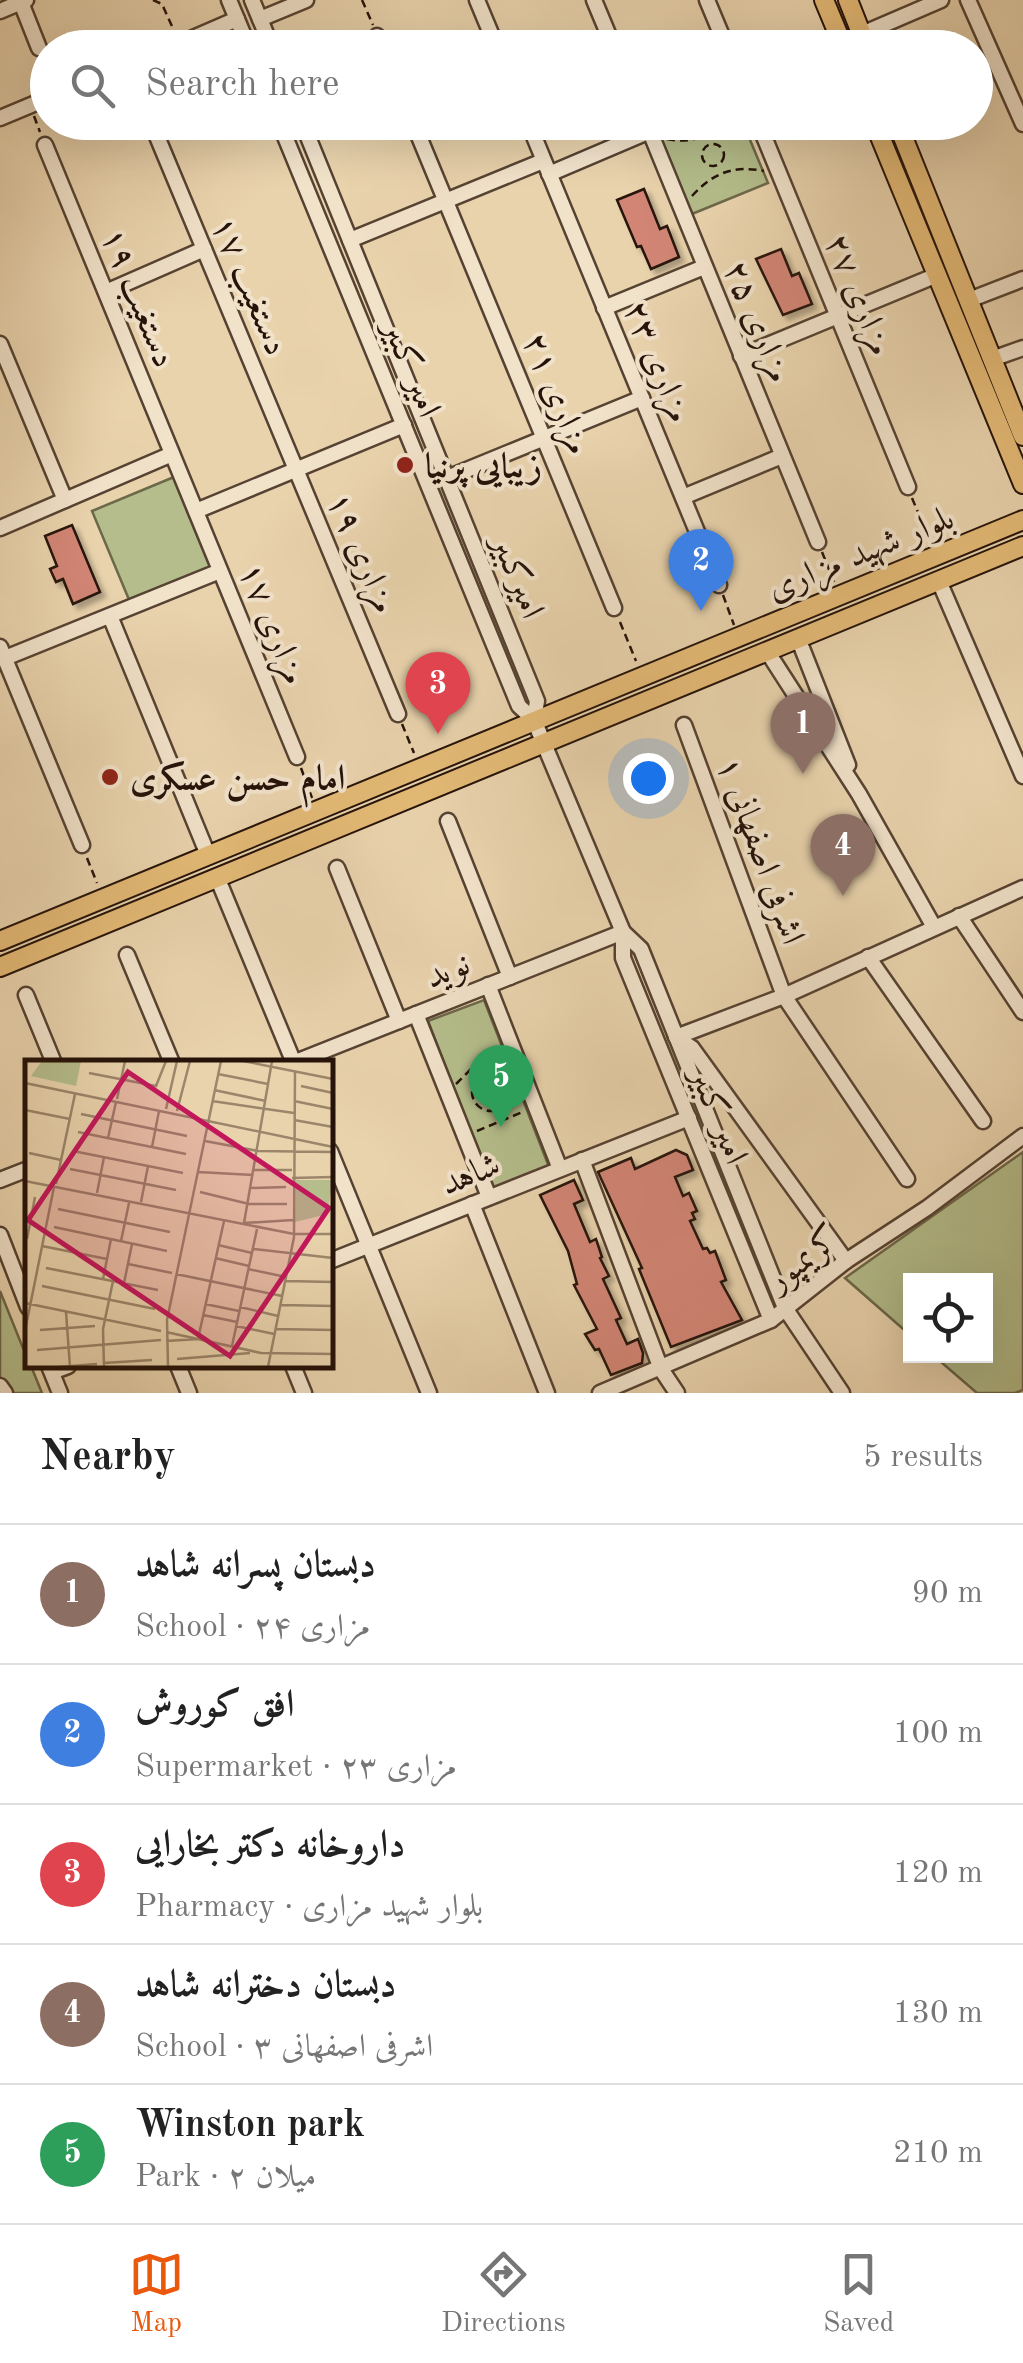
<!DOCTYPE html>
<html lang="en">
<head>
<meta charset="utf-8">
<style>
  :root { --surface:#fff; --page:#f6f6f6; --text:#222; --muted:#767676; --line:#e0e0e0; --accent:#ea580c }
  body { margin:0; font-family:"Old Standard TT",Amiri,serif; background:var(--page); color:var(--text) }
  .controls { position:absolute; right:30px; bottom:30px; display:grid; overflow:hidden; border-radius:0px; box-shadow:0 10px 40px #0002 }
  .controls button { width:90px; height:90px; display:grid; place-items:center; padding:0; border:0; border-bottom:2px solid var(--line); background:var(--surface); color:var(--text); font:50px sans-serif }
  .you { position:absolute; left:648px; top:778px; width:35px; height:35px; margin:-25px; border:8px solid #fff; border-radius:50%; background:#1a73e8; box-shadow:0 0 0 15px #1a73e833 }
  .badge { display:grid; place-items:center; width:65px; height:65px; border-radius:50%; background:var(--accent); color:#fff; font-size:32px; font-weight:700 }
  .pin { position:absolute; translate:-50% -82px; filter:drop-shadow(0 2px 5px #0008) }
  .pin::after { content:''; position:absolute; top:52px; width:35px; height:30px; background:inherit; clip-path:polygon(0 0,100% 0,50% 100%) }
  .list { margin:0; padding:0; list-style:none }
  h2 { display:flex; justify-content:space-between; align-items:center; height:130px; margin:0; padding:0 40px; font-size:42px }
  h2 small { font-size:32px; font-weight:400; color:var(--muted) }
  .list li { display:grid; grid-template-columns:65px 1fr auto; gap:30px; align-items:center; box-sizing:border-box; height:140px; padding:0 40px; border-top:2px solid var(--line) }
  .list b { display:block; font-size:38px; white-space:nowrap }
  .list p { margin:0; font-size:32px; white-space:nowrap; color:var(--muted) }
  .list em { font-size:32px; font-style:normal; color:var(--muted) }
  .icon { flex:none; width:55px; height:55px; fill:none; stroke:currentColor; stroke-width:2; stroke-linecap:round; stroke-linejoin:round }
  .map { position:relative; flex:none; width:1023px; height:1393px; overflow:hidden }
  .search { position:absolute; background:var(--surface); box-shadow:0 10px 40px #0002; left:30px; right:30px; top:30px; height:110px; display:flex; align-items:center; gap:25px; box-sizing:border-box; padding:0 35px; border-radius:55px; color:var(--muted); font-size:38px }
  .sheet { height:830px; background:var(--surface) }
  nav { display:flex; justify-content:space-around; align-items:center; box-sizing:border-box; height:140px; border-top:2px solid var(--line); background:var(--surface); font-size:28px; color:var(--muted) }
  nav a { display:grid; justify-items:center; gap:5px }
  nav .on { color:var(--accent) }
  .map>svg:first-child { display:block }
  .green { fill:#b4bd8b; stroke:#6c684a; stroke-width:2.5 }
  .building { fill:#d28575; stroke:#251209; stroke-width:2.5; filter:url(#shadow) }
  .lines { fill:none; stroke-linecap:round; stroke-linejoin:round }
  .minor-casing { stroke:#564232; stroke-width:19 }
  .major-casing { stroke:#251209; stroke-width:22 }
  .path { stroke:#251209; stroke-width:2.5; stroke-dasharray:8 5; stroke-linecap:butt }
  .minor { stroke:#f1e2ca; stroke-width:14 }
  .major { stroke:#e4ba76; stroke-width:18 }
  .poi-dot { fill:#8f2418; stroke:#f1e2ca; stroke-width:4 }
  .labels { text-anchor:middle; stroke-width:8; stroke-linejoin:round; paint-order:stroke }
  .street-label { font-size:35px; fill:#251209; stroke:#f1e2ca }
  .poi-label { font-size:35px; font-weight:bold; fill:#251209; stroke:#f1e2ca; text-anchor:start }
  .inset-road { fill:none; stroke:#9b866b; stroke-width:2.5 }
  .view { fill:#c2185b; fill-opacity:0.15; stroke:#c2185b; stroke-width:5 }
  .inset-edge { fill:none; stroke:#251209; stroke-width:5 }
</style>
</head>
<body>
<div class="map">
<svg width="1023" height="1393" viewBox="0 0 1023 1393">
  <defs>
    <filter id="shadow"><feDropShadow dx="5" dy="5" stdDeviation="2.5" flood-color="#0004"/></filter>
  </defs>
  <rect width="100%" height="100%" fill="#e9d3ad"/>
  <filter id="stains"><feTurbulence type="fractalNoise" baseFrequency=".002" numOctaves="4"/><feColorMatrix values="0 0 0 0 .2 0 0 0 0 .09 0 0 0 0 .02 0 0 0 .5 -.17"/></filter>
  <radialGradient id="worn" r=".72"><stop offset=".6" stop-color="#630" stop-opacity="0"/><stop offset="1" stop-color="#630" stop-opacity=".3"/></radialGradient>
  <!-- green -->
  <g class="green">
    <polygon points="682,123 743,123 768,183 687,216 654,134"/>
    <polygon points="174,477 212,568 130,602 92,511"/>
    <polygon points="484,1000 549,1167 493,1189 428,1021"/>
    <polygon points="1023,1152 1023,1390 1015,1393 977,1393 934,1356 986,1356 986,1280 910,1280 910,1335 845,1278"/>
    <polygon points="0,1291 27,1358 28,1366 31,1366 42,1393 12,1393 0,1378"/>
  </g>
  <!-- building -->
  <g class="building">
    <polygon points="644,189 660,229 667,226 679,257 651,269 641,246 637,247 617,200"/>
    <polygon points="781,249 792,276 799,273 812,304 783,315 756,259"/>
    <polygon points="72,525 100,592 73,604 63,579 56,582 50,569 57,566 45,536"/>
    <polygon points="676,1150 687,1155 693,1170 675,1177 683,1196 689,1193 697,1211 692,1213 695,1219 690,1221 703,1249 707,1248 710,1253 715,1251 726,1280 721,1282 742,1320 671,1347 639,1269 642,1268 598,1172 631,1158 635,1169"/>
    <polygon points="574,1180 583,1200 574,1204 590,1242 596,1239 602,1257 600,1258 609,1276 603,1279 621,1318 616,1320 627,1344 638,1339 643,1353 642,1363 611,1375 599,1349 595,1350 585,1334 597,1329 574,1285 577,1284 568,1251 540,1195"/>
  </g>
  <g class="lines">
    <defs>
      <g id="minor">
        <polyline points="20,0 39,48"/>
        <polyline points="229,0 249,48"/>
        <polyline points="252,0 272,48"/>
        <polyline points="477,0 497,48"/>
        <polyline points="594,0 614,48"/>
        <polyline points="707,0 727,48"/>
        <polyline points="968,0 1023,124"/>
        <polyline points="0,11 26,0"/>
        <polyline points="260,19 306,0"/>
        <polyline points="862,34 941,0"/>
        <polyline points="377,36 382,48"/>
        <polyline points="170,48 237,19"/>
        <polyline points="820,48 840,39"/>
        <polyline points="0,118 48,98"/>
        <polyline points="151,122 398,714"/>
        <polyline points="279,122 519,706 534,720 623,932 641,949 785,1308 842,1393"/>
        <polyline points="302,122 537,701 534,720"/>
        <polyline points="413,122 614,608"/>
        <polyline points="528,122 719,585"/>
        <polyline points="646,122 818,542"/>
        <polyline points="758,122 908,487"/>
        <polyline points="45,145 297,757"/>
        <polyline points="549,174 650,131"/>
        <polyline points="350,240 543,161"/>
        <polyline points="106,292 204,249"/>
        <polyline points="969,300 1023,279"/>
        <polyline points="604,308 704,267"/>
        <polyline points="0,344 65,500"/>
        <polyline points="741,356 937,275"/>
        <polyline points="992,359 1023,348"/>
        <polyline points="447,478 642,398"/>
        <polyline points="683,497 782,456"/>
        <polyline points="196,511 404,425"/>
        <polyline points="0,528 172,454"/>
        <polyline points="939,581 1023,776"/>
        <polyline points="110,616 208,855"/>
        <polyline points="798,638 848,765"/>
        <polyline points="0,647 82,845"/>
        <polyline points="767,651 859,794 934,927"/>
        <polyline points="5,658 220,571"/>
        <polyline points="684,725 784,996 907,1179"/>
        <polyline points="448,821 510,977"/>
        <polyline points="337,868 399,1021"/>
        <polyline points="217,877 294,1063"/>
        <polyline points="959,916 1023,1012"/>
        <polyline points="623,932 623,958 771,1320"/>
        <polyline points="127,955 172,1063"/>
        <polyline points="868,957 983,1121"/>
        <polyline points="488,985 560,1169"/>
        <polyline points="26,995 54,1063"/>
        <polyline points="416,1014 489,1197"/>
        <polyline points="676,1037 784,996 1023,888"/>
        <polyline points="677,1038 692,1048 846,1261"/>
        <polyline points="293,1063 623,932"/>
        <polyline points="330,1151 429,1393"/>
        <polyline points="582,1160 661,1369 677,1393"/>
        <polyline points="0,1180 28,1169"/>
        <polyline points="472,1204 547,1393"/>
        <polyline points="0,1235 28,1307"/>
        <polyline points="330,1261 689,1118"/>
        <polyline points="49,1366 60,1393"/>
        <polyline points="178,1366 189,1393"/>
        <polyline points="293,1366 304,1393"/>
        <polyline points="52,1372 68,1366"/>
        <polyline points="0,1386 5,1393"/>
        <polyline points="600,1393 771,1320 846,1261 927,1208 1023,1136"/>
      </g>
      <g id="major">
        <polyline points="824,0 844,48"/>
        <polyline points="848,0 867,48"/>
        <polyline points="874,122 1023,484"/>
        <polyline points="897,122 1023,436"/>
        <polyline points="0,941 1023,520"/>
        <polyline points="0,967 1023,546"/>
      </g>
    </defs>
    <!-- minor casing -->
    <use href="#minor" class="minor-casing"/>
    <!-- major casing -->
    <use href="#major" class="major-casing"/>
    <!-- path -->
    <g class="path">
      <polyline points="153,0 162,4 175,33"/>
      <polyline points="362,0 373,25"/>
      <polyline points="34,116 40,132"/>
      <path d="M667 139C691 144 706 137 725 122"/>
      <circle cx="713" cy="155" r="11"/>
      <path d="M692 196C713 173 733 165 764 171"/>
      <polyline points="912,498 930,541"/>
      <polyline points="822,552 834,582"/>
      <polyline points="723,595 734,625"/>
      <polyline points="620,622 636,661"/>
      <polyline points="402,724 414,753"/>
      <polyline points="301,768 312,798"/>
      <polyline points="87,858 97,883"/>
      <circle cx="491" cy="1092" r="19"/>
      <polyline points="456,1084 474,1066 503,1054"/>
      <polyline points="477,1131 525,1111"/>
    </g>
    <!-- minor -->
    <use href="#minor" class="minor"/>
    <!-- major -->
    <use href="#major" class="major"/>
  </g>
  <!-- markers -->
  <g class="poi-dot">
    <circle cx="405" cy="465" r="10"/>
    <circle cx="110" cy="777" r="10"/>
  </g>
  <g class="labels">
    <!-- street labels -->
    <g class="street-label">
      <text transform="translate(251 285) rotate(67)" y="12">دستغیب ۱۷</text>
      <text transform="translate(860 294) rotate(68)" y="12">مزاری ۲۷</text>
      <text transform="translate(140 297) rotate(68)" y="12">دستغیب ۱۹</text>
      <text transform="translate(759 321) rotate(68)" y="12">مزاری ۲۵</text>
      <text transform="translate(659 361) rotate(68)" y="12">مزاری ۲۳</text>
      <text transform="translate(413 368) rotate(68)" y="12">امیر کبیر</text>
      <text transform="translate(558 393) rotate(68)" y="12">مزاری ۲۱</text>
      <text transform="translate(363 552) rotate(67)" y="12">مزاری ۱۹</text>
      <text transform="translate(860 552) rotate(-22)" y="12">بلوار شهید مزاری</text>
      <text transform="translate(519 576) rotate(68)" y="12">امیرکبیر</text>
      <text transform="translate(274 623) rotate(68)" y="12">مزاری ۱۷</text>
      <text transform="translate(762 850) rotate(70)" y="12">اشرفی اصفهانی ۱</text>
      <text transform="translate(447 969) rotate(-22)" y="12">نوید</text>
      <text transform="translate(720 1115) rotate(68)" y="12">امیر کبیر</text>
      <text transform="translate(470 1173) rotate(-22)" y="12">شاهد</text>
      <text transform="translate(803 1258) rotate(-37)" y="12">کریمپور</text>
    </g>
    <!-- poi labels -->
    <g class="poi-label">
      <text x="425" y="477">زیبایی پرنیا</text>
      <text x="130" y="789">امام حسن عسکری</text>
    </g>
  </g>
  <!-- overview -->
  <g transform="translate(25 1060)">
    <rect width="308" height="308" fill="#e9d3ad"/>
    <path d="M17 1H56L51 26 6 16ZM271 120H307L303 154 270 162Z" fill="#b4bd8b"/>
    <path class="inset-road" d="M218 1 308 19M247 1 219 163 268 160M64 13 131 26 141 1M193 14 243 24M0 23 308 87M276 26 308 33M189 30 241 41M92 39 100 1M187 41 269 53M269 41 308 49M141 49 152 1M0 50 45 59M152 51 165 1M56 54 162 76M269 60 308 67M53 72 161 94M83 78 91 42M180 81 233 91 308 92M127 87 134 51M48 91 158 113M4 93 36 100M45 109 151 130M229 110H267M173 112 228 115M267 118 308 117M0 121 269 174H307M31 124 50 34M226 128 261 127M175 132 224 144H262M72 133 79 97M308 138V175M116 142 123 106M33 149 145 172M29 167 142 191M2 179 10 137M96 181 104 143M193 185 227 193M17 186 82 199M228 189 308 198M190 198 224 206M103 204 147 213M21 208 133 230M223 209 261 217M151 214 257 236M78 219 86 179M260 221 308 222M99 223 107 184M17 226 130 249M0 243 136 271M180 244 214 251M255 245 308 246M215 247 253 256M41 252 45 307M178 255 212 262M211 266 249 274M250 269 308 270M15 270 70 266M0 271 29 127M141 272 236 293 308 294M141 281 173 279 199 161M207 286 232 169M12 290 136 280M152 299 225 293M79 303 127 300M34 307 72 304M79 307 78 269 88 221M143 307 142 260 196 1M243 307 269 177 270 11"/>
    <path class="view" d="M103 12 304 148 205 296 3 160Z"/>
    <rect width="308" height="308" class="inset-edge"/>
  </g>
  <rect width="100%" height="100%" filter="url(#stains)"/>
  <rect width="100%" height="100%" fill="url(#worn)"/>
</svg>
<div class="controls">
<button><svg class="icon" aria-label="locate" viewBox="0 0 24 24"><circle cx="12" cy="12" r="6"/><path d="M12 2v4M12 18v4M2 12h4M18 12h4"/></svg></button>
</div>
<div class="you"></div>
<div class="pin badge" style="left:803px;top:774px;background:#8d6e63">1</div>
<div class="pin badge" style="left:701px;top:611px;background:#3f7fe0">2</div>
<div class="pin badge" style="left:438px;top:734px;background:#e0444e">3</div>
<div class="pin badge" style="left:843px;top:896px;background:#8d6e63">4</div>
<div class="pin badge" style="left:501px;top:1127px;background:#2e9e5b">5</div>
<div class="search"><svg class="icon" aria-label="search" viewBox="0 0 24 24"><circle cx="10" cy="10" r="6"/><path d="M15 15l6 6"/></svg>Search here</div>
</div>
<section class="sheet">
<h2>Nearby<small>5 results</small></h2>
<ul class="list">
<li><span class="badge" style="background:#8d6e63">1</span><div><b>دبستان پسرانه شاهد</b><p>School · مزاری ۲۴</p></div><em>90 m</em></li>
<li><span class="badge" style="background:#3f7fe0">2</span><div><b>افق کوروش</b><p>Supermarket · مزاری ۲۳</p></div><em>100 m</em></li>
<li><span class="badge" style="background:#e0444e">3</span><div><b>داروخانه دکتر بخارایی</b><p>Pharmacy · بلوار شهید مزاری</p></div><em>120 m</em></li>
<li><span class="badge" style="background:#8d6e63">4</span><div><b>دبستان دخترانه شاهد</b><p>School · اشرفی اصفهانی ۳</p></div><em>130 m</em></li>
<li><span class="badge" style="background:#2e9e5b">5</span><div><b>Winston park</b><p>Park · میلان ۲</p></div><em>210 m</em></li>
</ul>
</section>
<nav>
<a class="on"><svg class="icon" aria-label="map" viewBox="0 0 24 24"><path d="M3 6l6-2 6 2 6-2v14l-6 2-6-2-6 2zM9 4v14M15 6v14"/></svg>Map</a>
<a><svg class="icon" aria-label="directions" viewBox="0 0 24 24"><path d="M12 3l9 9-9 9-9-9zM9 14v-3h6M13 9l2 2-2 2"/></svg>Directions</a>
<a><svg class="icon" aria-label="saved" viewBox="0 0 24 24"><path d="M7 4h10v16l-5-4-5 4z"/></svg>Saved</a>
</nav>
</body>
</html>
